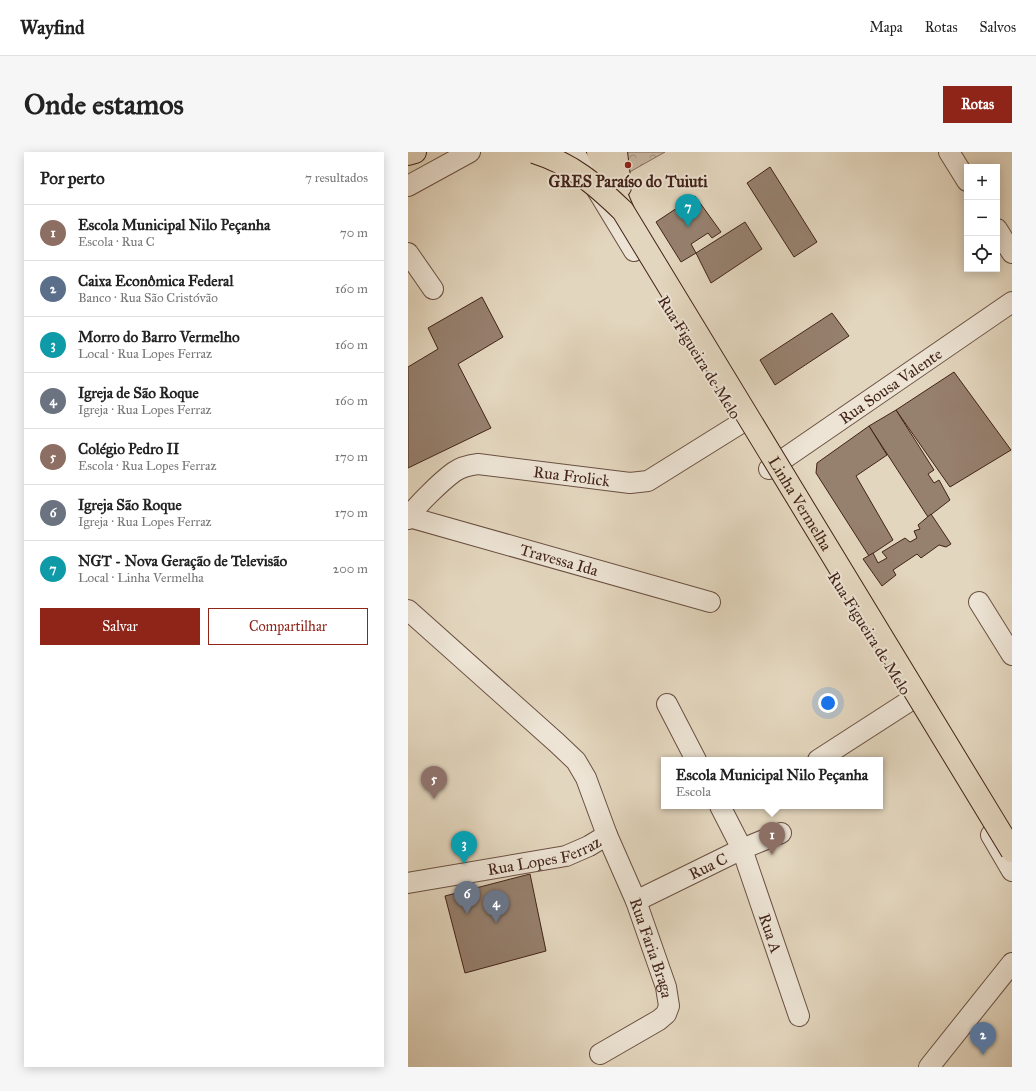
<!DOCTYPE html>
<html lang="pt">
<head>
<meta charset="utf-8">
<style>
  :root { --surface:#fff; --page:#f6f6f6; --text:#222; --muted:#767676; --line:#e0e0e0; --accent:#8f2418 }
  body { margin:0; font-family:"IM FELL Great Primer",serif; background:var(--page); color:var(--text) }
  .controls { position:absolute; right:12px; top:12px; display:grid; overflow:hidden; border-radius:0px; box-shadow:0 2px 10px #0003 }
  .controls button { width:36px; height:36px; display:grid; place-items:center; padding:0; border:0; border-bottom:1px solid var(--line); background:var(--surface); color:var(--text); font:20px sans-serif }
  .you { position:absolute; left:420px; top:551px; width:14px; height:14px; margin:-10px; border:3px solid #fff; border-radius:50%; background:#1a73e8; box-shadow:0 0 0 6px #1a73e833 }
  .badge { display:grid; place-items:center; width:26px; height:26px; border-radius:50%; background:var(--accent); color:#fff; font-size:13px; font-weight:700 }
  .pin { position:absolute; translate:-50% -33px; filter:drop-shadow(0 1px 2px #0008) }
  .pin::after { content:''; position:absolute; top:21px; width:14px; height:12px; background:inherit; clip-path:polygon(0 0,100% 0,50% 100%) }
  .popup { position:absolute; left:253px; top:605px; width:222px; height:52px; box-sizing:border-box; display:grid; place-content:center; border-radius:0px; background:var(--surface); filter:drop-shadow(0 1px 3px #0005); font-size:13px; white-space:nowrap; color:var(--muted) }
  .popup b { font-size:15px; color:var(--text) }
  .popup::after { content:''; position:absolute; left:50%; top:100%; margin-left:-8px; border:8px solid transparent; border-top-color:var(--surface) }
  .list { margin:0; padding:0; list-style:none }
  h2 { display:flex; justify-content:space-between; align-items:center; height:52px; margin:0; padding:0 16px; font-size:17px }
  h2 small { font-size:13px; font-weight:400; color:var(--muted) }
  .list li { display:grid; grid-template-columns:26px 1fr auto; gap:12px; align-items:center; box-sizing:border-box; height:56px; padding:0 16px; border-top:1px solid var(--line) }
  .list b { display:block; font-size:15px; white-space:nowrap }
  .list p { margin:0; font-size:13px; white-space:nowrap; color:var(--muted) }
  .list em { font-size:13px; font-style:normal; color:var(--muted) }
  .actions { display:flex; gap:8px; padding:12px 16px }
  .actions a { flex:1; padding:9px 0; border:1px solid var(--accent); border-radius:0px; text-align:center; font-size:14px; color:var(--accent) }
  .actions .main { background:var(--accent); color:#fff }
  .icon { flex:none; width:22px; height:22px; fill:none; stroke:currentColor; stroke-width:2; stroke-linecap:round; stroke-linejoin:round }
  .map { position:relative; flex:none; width:604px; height:915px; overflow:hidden; border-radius:0px }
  header { display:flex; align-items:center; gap:24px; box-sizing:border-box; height:56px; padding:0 20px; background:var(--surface); border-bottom:1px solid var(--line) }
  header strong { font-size:19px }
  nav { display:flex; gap:22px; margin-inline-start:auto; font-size:14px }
  .intro { display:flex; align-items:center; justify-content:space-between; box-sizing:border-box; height:96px; padding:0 24px }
  h1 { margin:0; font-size:28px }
  .button { padding:10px 18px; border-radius:0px; background:var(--accent); color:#fff; font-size:14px; font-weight:700 }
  main { display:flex; gap:24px; padding:0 24px }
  aside { flex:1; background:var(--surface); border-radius:0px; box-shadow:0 2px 10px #0003 }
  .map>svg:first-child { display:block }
  .forest { fill:url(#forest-crowns); stroke:#856e5d }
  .building { fill:#96806e; stroke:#422318 }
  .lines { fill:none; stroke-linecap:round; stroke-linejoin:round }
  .minor-casing { stroke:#6a5042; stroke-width:22 }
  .highway-casing { stroke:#422318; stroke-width:24 }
  .minor { stroke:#ede4d5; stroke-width:20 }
  .highway { stroke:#e3d6be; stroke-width:22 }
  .highway-bridge-casing { stroke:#422318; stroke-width:24; stroke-linecap:butt }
  .highway-bridge { stroke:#e3d6be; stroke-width:22 }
  .poi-dot { fill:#8f2418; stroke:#ede4d5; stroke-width:1.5 }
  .labels { text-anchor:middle; stroke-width:4; stroke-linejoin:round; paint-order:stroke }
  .poi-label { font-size:16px; font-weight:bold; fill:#422318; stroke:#ede4d5 }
  .street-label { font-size:16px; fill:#422318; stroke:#ede4d5 }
</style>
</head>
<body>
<header>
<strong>Wayfind</strong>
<nav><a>Mapa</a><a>Rotas</a><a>Salvos</a></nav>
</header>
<div class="intro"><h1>Onde estamos</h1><a class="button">Rotas</a></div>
<main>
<aside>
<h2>Por perto<small>7 resultados</small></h2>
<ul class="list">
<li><span class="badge" style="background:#8d6e63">1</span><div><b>Escola Municipal Nilo Peçanha</b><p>Escola · Rua C</p></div><em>70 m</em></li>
<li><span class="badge" style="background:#5c6f8a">2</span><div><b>Caixa Econômica Federal</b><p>Banco · Rua São Cristóvão</p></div><em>160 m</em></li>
<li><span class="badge" style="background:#0f9aa8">3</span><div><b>Morro do Barro Vermelho</b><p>Local · Rua Lopes Ferraz</p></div><em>160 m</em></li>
<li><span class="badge" style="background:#6b7280">4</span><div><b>Igreja de São Roque</b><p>Igreja · Rua Lopes Ferraz</p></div><em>160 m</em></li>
<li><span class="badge" style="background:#8d6e63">5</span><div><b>Colégio Pedro II</b><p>Escola · Rua Lopes Ferraz</p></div><em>170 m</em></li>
<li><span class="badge" style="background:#6b7280">6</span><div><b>Igreja São Roque</b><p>Igreja · Rua Lopes Ferraz</p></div><em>170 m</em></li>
<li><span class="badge" style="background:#0f9aa8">7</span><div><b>NGT - Nova Geração de Televisão</b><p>Local · Linha Vermelha</p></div><em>200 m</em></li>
</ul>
<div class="actions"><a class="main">Salvar</a><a>Compartilhar</a></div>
</aside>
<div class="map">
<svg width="604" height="915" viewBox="0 0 604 915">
  <defs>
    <pattern id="forest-crowns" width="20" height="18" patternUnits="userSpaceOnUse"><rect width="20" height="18" fill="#c8b8a2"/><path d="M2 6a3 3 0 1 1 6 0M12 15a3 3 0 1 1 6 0" fill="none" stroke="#a49583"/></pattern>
  </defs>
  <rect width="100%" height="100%" fill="#e3d6be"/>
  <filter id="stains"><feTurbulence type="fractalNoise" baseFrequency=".005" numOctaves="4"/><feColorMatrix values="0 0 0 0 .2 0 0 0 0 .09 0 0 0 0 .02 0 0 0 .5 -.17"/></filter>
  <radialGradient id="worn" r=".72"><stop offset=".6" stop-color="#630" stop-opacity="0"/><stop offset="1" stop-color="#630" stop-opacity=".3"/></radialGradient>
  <!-- forest -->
  <polygon class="forest" points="203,0 257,0 211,26"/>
  <!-- building -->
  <g class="building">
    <polygon points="362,15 409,90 386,105 339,31"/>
    <polygon points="287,44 313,80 304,86 300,81 283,92 288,101 273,110 248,70"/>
    <polygon points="337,70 354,97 303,131 288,101"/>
    <polygon points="74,145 95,185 50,212 83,276 0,316 0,215 30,197 20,176"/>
    <polygon points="424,161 441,184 367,233 352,208"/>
    <polygon points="546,220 603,298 542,335 488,258"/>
    <polygon points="488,258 526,318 520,322 526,331 531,328 542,348 520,365 461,274"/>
    <polygon points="461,274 479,303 448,324 485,388 461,404 408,321 409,311"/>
    <polygon points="523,362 543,392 538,395 531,393 513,406 509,402 485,418 488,423 474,434 455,407 465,401 470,411 479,406 474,400 497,386 502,390 509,386 506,379 512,377 510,373"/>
    <polygon points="122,722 138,799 57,821 37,744"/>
  </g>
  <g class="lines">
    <defs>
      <g id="minor">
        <polyline points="166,0 226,99"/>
        <polyline points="541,0 559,29"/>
        <polyline points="0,34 62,0"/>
        <polyline points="589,77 604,101"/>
        <polyline points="0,101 25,137"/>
        <path id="s1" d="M361 317 604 150"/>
        <path id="s2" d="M1 365 302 450"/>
        <path id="s3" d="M0 367C6 355 35 328 46 320 53 315 62 313 70 312L222 331 240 329 333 271"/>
        <polyline points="571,450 604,503"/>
        <path id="s4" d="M0 458 149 591 168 609 178 626 199 683 228 749 258 835 261 854 258 862 251 868 192 902"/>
        <polyline points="259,552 288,608"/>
        <polyline points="410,608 503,548"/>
        <path id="s5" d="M312 654 334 697 391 864"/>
        <polyline points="583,683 604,719"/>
        <path id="s6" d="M0 731 158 704 181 694 199 683"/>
        <path id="s7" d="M228 749 334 697 373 681"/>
        <polyline points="521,915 604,811"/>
      </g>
      <g id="highway">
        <polyline points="190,0 215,59"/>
        <polyline points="208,0 212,35"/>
        <polyline points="0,2 7,0"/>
      </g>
    </defs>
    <!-- minor casing -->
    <use href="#minor" class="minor-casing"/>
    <!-- highway casing -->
    <use href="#highway" class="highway-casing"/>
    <!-- minor -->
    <use href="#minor" class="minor"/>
    <!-- highway -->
    <use href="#highway" class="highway"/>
    <defs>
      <g id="highway-bridge">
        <path id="s8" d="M126 0C164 12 187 32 215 59L604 699"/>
      </g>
    </defs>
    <!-- highway-bridge casing -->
    <use href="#highway-bridge" class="highway-bridge-casing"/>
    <!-- highway-bridge -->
    <use href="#highway-bridge" class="highway-bridge"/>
  </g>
  <!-- markers -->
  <circle class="poi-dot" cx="220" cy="13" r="4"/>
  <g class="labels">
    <!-- poi labels -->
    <g class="poi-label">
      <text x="220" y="35">GRES Paraíso do Tuiuti</text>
    </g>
    <!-- street labels -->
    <g class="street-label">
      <text transform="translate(292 205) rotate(58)" y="6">Rua Figueira de Melo</text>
      <text dy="6" stroke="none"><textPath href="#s1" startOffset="147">Rua Sousa Valente</textPath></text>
      <text dy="6" stroke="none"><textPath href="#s3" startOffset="186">Rua Frolick</textPath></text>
      <text dy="6" stroke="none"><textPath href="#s8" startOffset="450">Linha Vermelha</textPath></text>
      <text dy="6" stroke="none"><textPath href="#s2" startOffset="156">Travessa Ida</textPath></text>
      <text transform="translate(462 481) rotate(58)" y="6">Rua Figueira de Melo</text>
      <text dy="6" stroke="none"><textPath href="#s6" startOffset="139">Rua Lopes Ferraz</textPath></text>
      <text dy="6" stroke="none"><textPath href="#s7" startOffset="80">Rua C</textPath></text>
      <text dy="6" stroke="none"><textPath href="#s5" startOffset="137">Rua A</textPath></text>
      <text dy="6" stroke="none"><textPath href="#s4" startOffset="428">Rua Faria Braga</textPath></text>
    </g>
  </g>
  <rect width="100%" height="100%" filter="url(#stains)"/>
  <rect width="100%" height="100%" fill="url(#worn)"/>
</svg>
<div class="controls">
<button>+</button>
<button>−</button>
<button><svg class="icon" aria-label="locate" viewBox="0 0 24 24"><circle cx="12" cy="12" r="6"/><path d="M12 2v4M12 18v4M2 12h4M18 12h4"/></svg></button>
</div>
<div class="you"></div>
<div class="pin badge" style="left:364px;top:703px;background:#8d6e63">1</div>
<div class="popup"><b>Escola Municipal Nilo Peçanha</b>Escola</div>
<div class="pin badge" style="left:575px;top:903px;background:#5c6f8a">2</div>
<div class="pin badge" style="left:56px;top:712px;background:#0f9aa8">3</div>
<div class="pin badge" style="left:88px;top:771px;background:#6b7280">4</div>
<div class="pin badge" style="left:26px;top:647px;background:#8d6e63">5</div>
<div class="pin badge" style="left:59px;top:762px;background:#6b7280">6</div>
<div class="pin badge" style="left:280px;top:75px;background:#0f9aa8">7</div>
</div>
</main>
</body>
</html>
